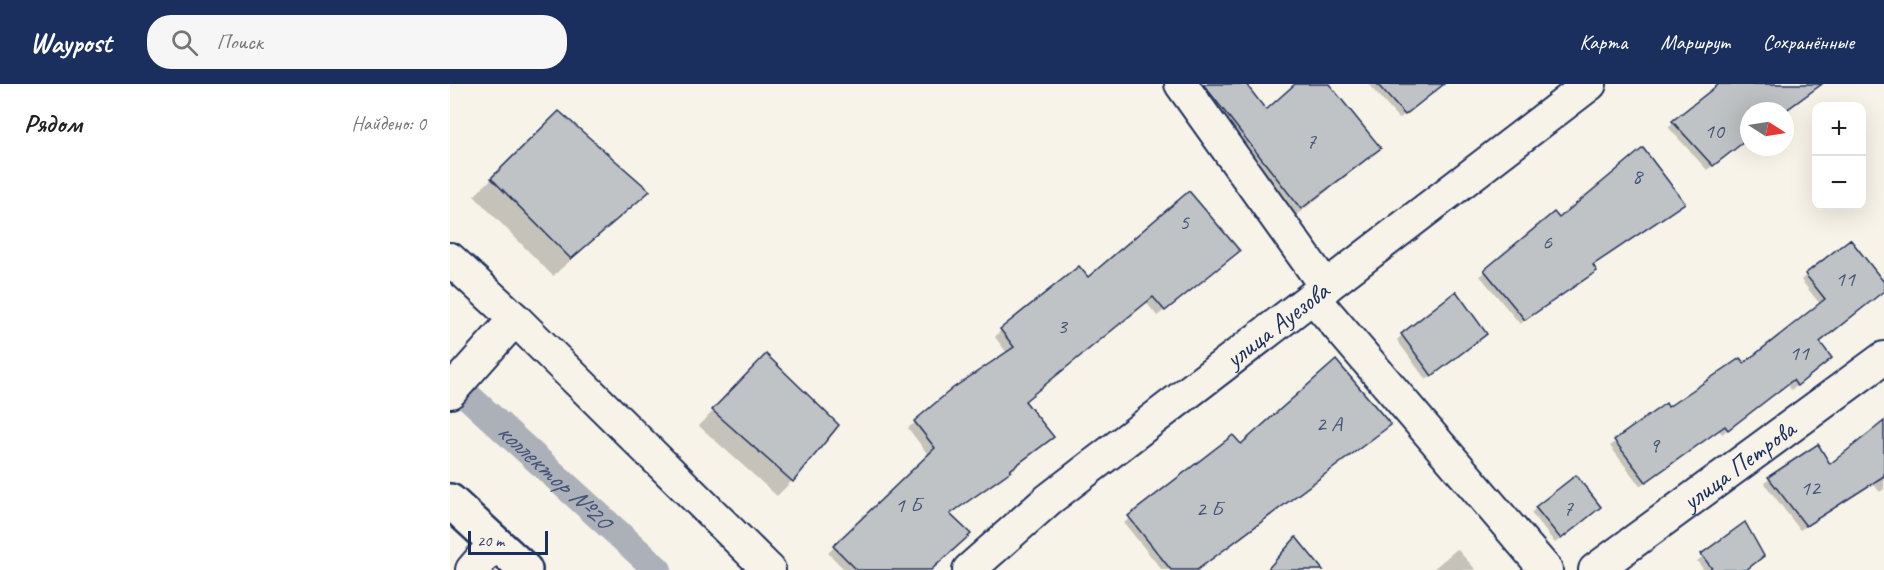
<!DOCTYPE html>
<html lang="ru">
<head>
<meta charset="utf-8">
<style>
  :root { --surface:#fff; --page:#f6f6f6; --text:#222; --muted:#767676; --line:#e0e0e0; --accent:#1b2f5e }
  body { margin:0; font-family:Caveat,sans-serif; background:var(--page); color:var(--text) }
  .controls { position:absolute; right:18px; top:18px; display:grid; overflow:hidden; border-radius:12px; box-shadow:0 6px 24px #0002 }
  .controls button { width:54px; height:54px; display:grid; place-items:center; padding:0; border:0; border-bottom:2px solid var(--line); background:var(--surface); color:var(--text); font:30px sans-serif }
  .compass { position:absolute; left:1290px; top:18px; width:54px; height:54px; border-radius:50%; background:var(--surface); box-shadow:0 6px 24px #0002; rotate:102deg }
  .scale { position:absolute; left:18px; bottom:15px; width:80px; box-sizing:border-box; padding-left:6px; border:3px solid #1b2f5e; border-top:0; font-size:16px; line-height:21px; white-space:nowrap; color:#1b2f5e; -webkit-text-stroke:4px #f7f3e8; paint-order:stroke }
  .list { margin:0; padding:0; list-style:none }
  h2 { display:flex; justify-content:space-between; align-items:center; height:78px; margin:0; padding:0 24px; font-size:26px }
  h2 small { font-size:20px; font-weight:400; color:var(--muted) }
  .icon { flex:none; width:33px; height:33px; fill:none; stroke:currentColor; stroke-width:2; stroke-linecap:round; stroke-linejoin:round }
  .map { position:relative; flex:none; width:1434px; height:486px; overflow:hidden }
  header { display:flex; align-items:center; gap:36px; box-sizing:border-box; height:84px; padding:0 30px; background:var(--accent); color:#fff }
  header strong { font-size:28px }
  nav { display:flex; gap:33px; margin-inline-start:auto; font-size:21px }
  .search { width:420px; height:54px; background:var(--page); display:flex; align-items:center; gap:15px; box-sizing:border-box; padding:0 21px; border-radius:24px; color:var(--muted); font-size:22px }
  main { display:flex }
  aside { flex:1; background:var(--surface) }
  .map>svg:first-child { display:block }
  .shadow { fill:#0003 }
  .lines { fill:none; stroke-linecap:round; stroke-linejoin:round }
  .canal { stroke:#acb0b9; stroke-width:28 }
  .building { fill:#c0c3c5; stroke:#1b2f5e; stroke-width:1.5 }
  .street-casing { stroke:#1b2f5e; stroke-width:36 }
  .secondary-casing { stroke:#1b2f5e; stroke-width:38 }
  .street { stroke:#f7f3e8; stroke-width:32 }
  .secondary { stroke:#f7f3e8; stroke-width:33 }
  .labels { text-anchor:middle; stroke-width:4.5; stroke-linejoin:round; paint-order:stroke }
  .number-label { font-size:22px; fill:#445478 }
  .street-label { font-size:26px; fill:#1b2f5e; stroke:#f7f3e8 }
  .water-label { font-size:27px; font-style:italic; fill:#465679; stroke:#f7f3e8 }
</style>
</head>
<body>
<header>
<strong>Waypost</strong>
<div class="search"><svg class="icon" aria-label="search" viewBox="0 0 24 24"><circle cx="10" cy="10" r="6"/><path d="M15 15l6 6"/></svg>Поиск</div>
<nav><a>Карта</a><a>Маршрут</a><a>Сохранённые</a></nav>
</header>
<main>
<aside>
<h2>Рядом<small>Найдено: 0</small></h2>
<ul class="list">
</ul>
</aside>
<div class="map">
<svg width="1434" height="486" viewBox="0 0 1434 486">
  <rect width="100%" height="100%" fill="#f7f3e8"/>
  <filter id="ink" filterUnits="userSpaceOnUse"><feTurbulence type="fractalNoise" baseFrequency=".0167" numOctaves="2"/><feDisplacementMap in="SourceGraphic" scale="12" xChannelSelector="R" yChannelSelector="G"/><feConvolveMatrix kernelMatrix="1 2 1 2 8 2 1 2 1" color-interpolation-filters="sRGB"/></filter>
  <g filter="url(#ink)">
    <!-- shadow -->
    <g class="shadow">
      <polygon points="735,0 794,0 816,28 847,0 877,0 929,64 913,79 835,140"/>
      <polygon points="918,0 993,0 949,35"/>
      <polygon points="1271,0 1372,0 1335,28 1299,27 1299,54 1257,86 1218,43"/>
      <polygon points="109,29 198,107 103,192 24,112"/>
      <polygon points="1233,119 1142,182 1140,192 1070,240 1030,192 1108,137"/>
      <polygon points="782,173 707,232 696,218 574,317 595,359 553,394 499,431 480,486 395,486 378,469 479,372 458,344 557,269 545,253 551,246 637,195"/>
      <polygon points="1356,191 1434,201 1434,206 1368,258 1375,279 1341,306 1337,300 1272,350 1269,346 1190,402 1160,362 1215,322 1218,325 1294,281 1370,220 1351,196"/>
      <polygon points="952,251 1030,255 976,296 947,256"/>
      <polygon points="302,286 387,341 342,397 327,412 249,342"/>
      <polygon points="1434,339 1434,405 1430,408 1423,400 1350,446 1314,399 1368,362 1380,382"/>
      <polygon points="783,353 747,486 712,486 674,439"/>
      <polygon points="1086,424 1144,428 1105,459 1081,429"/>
      <polygon points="1294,440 1295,486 1254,486 1247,477"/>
      <polygon points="1007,465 1026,486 982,486"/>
    </g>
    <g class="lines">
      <!-- canal -->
      <path class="canal" id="s1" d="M0 296 208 486"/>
    </g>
    <!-- building -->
    <g class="building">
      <polygon points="753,0 796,0 816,26 845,0 879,0 931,64 851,125"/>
      <polygon points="927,0 994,0 955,31"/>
      <polygon points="1269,0 1372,0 1335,27 1299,27 1299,54 1263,82 1222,37"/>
      <polygon points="109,27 200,107 121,175 41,94"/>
      <polygon points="1193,64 1235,119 1143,181 1147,187 1075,236 1034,186 1104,128 1109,134"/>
      <polygon points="739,107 790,167 715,227 703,213 575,317 604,353 560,386 561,387 500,430 521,450 481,486 407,486 383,462 485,364 464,337 503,304 564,263 550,245 629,182 638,193"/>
      <polygon points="1400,155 1434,198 1434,207 1370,258 1382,274 1347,302 1343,296 1278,346 1275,342 1196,398 1164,356 1216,319 1218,323 1290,274 1294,279 1375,215 1355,190"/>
      <polygon points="1006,207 1037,250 982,292 951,250"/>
      <polygon points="316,270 389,341 343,398 262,326"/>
      <polygon points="886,276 941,341 747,486 721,486 678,432 783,351 791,360"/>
      <polygon points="1434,337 1434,392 1356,442 1318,393 1368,360 1380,380"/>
      <polygon points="1126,391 1151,423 1111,455 1085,423"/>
      <polygon points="1295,438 1314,472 1296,486 1263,486 1251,470"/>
      <polygon points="846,453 873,486 817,486"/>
    </g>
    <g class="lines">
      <defs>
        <g id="street">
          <polyline points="731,0 876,203"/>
          <polyline points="0,175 65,235 319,486"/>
          <polyline points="863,213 1096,486"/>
          <polyline points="0,308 65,235"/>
          <polyline points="22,486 45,459"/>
          <path id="s2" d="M519 486 598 416 1140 0"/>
          <path id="s3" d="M1145 486 1434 274"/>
        </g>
        <polyline id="secondary" points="0,417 75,486"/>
      </defs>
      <!-- street casing -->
      <use href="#street" class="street-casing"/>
      <!-- secondary casing -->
      <use href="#secondary" class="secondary-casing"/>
      <!-- street -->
      <use href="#street" class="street"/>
      <!-- secondary -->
      <use href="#secondary" class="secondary"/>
    </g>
  </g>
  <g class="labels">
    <!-- number labels -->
    <g class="number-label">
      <text x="1264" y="54">10</text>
      <text x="861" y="64">7</text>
      <text x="1187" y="99">8</text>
      <text x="734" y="145">5</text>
      <text x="1097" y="165">6</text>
      <text x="1395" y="202">11</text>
      <text x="612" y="249">3</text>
      <text x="1349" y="276">11</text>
      <text x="879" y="347">2 А</text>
      <text x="1204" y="368">9</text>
      <text x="1360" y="411">12</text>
      <text x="458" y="428">1 Б</text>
      <text x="1118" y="431">7</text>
      <text x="759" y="432">2 Б</text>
    </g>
    <!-- street labels -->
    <g class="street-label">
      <text dy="9" stroke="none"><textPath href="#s2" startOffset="394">улица Ауезова</textPath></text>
      <text dy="9" stroke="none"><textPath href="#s3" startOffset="178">улица Петрова</textPath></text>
    </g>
    <!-- water labels -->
    <g class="water-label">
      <text dy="9" stroke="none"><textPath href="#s1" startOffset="141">коллектор №20</textPath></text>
    </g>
  </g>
</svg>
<div class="controls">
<button>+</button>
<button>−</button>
</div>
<svg class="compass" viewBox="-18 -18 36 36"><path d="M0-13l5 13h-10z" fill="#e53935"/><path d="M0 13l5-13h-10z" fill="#767676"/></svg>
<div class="scale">20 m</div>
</div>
</main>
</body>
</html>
